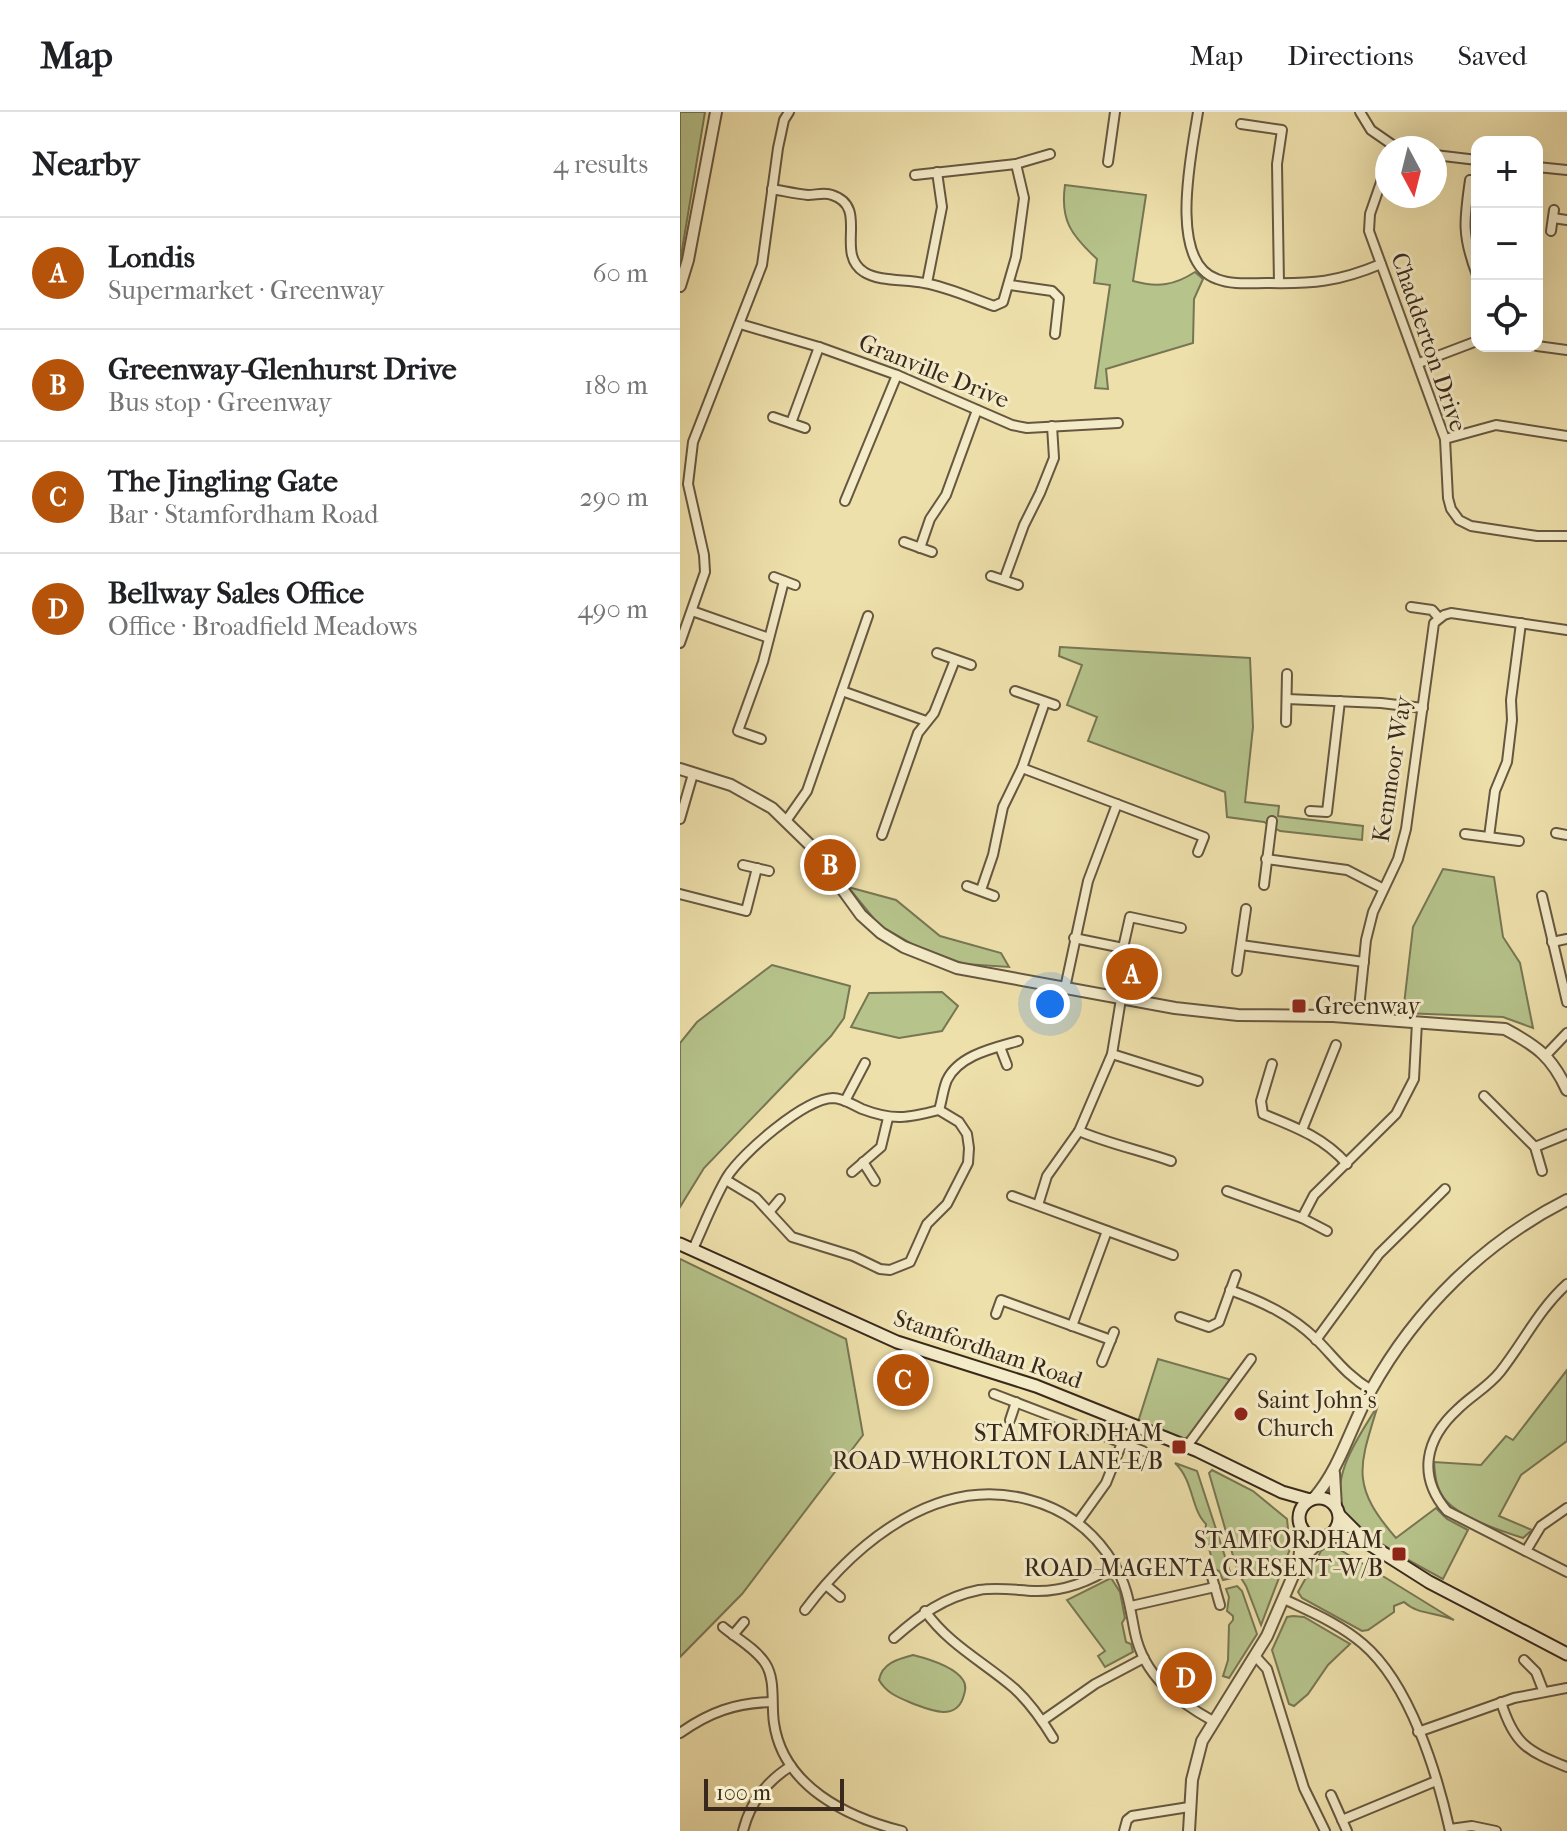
<!DOCTYPE html>
<html lang="en">
<head>
<meta charset="utf-8">
<style>
  :root { --surface:#fff; --page:#f2f2f2; --text:#202124; --muted:#757577; --line:#e0e0e0; --accent:#b45309 }
  body { margin:0; font-family:"IM FELL French Canon",serif; background:var(--page); color:var(--text) }
  .controls { position:absolute; right:24px; top:24px; display:grid; overflow:hidden; border-radius:16px; box-shadow:0 8px 32px #0002 }
  .controls button { width:72px; height:72px; display:grid; place-items:center; padding:0; border:0; border-bottom:2px solid var(--line); background:var(--surface); color:var(--text); font:40px sans-serif }
  .compass { position:absolute; left:695px; top:24px; width:72px; height:72px; border-radius:50%; background:var(--surface); box-shadow:0 8px 32px #0002; rotate:173deg }
  .scale { position:absolute; left:24px; bottom:20px; width:140px; box-sizing:border-box; padding-left:8px; border:4px solid #38291c; border-top:0; font-size:22px; line-height:28px; white-space:nowrap; color:#38291c; -webkit-text-stroke:6px #f4ebc8; paint-order:stroke }
  .you { position:absolute; left:370px; top:892px; width:28px; height:28px; margin:-20px; border:6px solid #fff; border-radius:50%; background:#1a73e8; box-shadow:0 0 0 12px #1a73e833 }
  .badge { display:grid; place-items:center; width:52px; height:52px; border-radius:50%; background:var(--accent); color:#fff; font-size:26px; font-weight:700 }
  .pin { position:absolute; translate:-50% -50%; border:4px solid #fff; box-shadow:0 2px 8px #0006 }
  .list { margin:0; padding:0; list-style:none }
  h2 { display:flex; justify-content:space-between; align-items:center; height:104px; margin:0; padding:0 32px; font-size:34px }
  h2 small { font-size:26px; font-weight:400; color:var(--muted) }
  .list li { display:grid; grid-template-columns:52px 1fr auto; gap:24px; align-items:center; box-sizing:border-box; height:112px; padding:0 32px; border-top:2px solid var(--line) }
  .list b { display:block; font-size:30px; white-space:nowrap }
  .list p { margin:0; font-size:26px; white-space:nowrap; color:var(--muted) }
  .list em { font-size:26px; font-style:normal; color:var(--muted) }
  .icon { flex:none; width:44px; height:44px; fill:none; stroke:currentColor; stroke-width:2; stroke-linecap:round; stroke-linejoin:round }
  .map { position:relative; flex:none; width:887px; height:1719px; overflow:hidden }
  header { display:flex; align-items:center; gap:48px; box-sizing:border-box; height:112px; padding:0 40px; background:var(--surface); border-bottom:2px solid var(--line) }
  header strong { font-size:38px }
  nav { display:flex; gap:44px; margin-inline-start:auto; font-size:28px }
  main { display:flex }
  aside { flex:1; background:var(--surface) }
  .map>svg:first-child { display:block }
  .green { fill:#b6c38b; stroke:#777654; stroke-width:2 }
  .lines { fill:none; stroke-linecap:round; stroke-linejoin:round }
  .minor-casing { stroke:#665740; stroke-width:12 }
  .tertiary-casing { stroke:#665740; stroke-width:14 }
  .secondary-casing { stroke:#38291c; stroke-width:15 }
  .minor { stroke:#f4ebc8; stroke-width:8 }
  .tertiary { stroke:#f4ebc8; stroke-width:10 }
  .secondary { stroke:#f4ebc8; stroke-width:11 }
  .poi-dot { fill:#8f2418; stroke:#f4ebc8; stroke-width:3 }
  .labels { text-anchor:middle; stroke-width:6; stroke-linejoin:round; paint-order:stroke }
  .street-label { font-size:24px; fill:#38291c; stroke:#f4ebc8 }
  .poi-label { font-size:24px; fill:#38291c; stroke:#f4ebc8; text-anchor:start }
</style>
</head>
<body>
<header>
<strong>Map</strong>
<nav><a>Map</a><a>Directions</a><a>Saved</a></nav>
</header>
<main>
<aside>
<h2>Nearby<small>4 results</small></h2>
<ul class="list">
<li><span class="badge">A</span><div><b>Londis</b><p>Supermarket · Greenway</p></div><em>60 m</em></li>
<li><span class="badge">B</span><div><b>Greenway-Glenhurst Drive</b><p>Bus stop · Greenway</p></div><em>180 m</em></li>
<li><span class="badge">C</span><div><b>The Jingling Gate</b><p>Bar · Stamfordham Road</p></div><em>290 m</em></li>
<li><span class="badge">D</span><div><b>Bellway Sales Office</b><p>Office · Broadfield Meadows</p></div><em>490 m</em></li>
</ul>
</aside>
<div class="map">
<svg width="887" height="1719" viewBox="0 0 887 1719">
  <rect width="100%" height="100%" fill="#eee0ab"/>
  <filter id="stains"><feTurbulence type="fractalNoise" baseFrequency=".0025" numOctaves="4"/><feColorMatrix values="0 0 0 0 .2 0 0 0 0 .09 0 0 0 0 .02 0 0 0 .5 -.17"/></filter>
  <radialGradient id="worn" r=".72"><stop offset=".6" stop-color="#630" stop-opacity="0"/><stop offset="1" stop-color="#630" stop-opacity=".3"/></radialGradient>
  <!-- green -->
  <g class="green">
    <polygon points="0,0 25,0 0,150"/>
    <path d="M385 73 466 83 453 169C478 176 495 173 515 160L523 167 514 187 513 231 426 257 428 277 415 276 430 173 414 171 417 147C391 123 380 108 385 73Z"/>
    <polygon points="380,535 570,546 573,615 565,690 599,694 598,704 683,714 682,728 600,719 584,710 547,705 545,680 408,629 417,605 387,593 402,553 379,544"/>
    <polygon points="763,757 814,765 823,825 840,851 853,916 823,905 723,901 733,815"/>
    <polygon points="168,775 216,788 260,824 321,841 329,855 284,852 234,833 199,813"/>
    <polygon points="92,853 170,874 164,906 151,924 24,1056 0,1095 0,931 17,910"/>
    <polygon points="262,880 278,894 262,919 219,926 171,915 189,881"/>
    <polygon points="0,1147 166,1227 183,1323 62,1482 0,1545"/>
    <polygon points="478,1247 552,1268 512,1323 504,1327 458,1310"/>
    <path d="M887 1258V1329L841 1363 819 1404 852 1418 843 1426C821 1419 778 1405 764 1386 756 1375 755 1364 754 1350L801 1353 826 1324 833 1328Z"/>
    <path d="M698 1293C679 1355 670 1373 716 1426L756 1396 767 1407 788 1418 763 1467C741 1455 676 1421 665 1401 647 1366 681 1322 698 1293Z"/>
    <path d="M495 1351 517 1359 552 1466 543 1468 539 1459 535 1457 525 1423 526 1412C511 1398 514 1369 495 1351Z"/>
    <polygon points="532,1358 573,1379 607,1407 610,1437 581,1513 566,1474 558,1461 529,1361"/>
    <path d="M660 1433 659 1437 667 1442 774 1508C757 1500 738 1503 724 1490L714 1494V1500L688 1518 682 1519 622 1486 618 1480 641 1439 647 1435Z"/>
    <polygon points="431,1466 440,1480 445,1506 442,1511 446,1530 451,1532 453,1540 425,1555 418,1544 425,1539 387,1488"/>
    <polygon points="557,1474 562,1479 577,1522 549,1566 543,1564 548,1548 549,1513 553,1508 553,1504 547,1499 549,1485 546,1477"/>
    <polygon points="613,1504 624,1505 670,1532 648,1553 628,1582 614,1594 609,1592 592,1538 607,1505"/>
    <path d="M233 1543C249 1547 274 1554 283 1568 287 1574 285 1580 283 1586 275 1609 250 1598 234 1592 220 1586 207 1582 199 1568 202 1551 218 1547 233 1543Z"/>
  </g>
  <g class="lines">
    <defs>
      <g id="minor">
        <path d="M518 0C512 39 487 150 537 167 552 173 570 171 586 171 633 172 658 170 701 152"/>
        <polyline points="680,0 691,18 717,36"/>
        <polyline points="561,12 602,18 597,52 599,171"/>
        <polyline points="755,43 797,48"/>
        <polyline points="428,50 435,0"/>
        <polyline points="707,53 690,102 689,119 765,327 768,386 771,397 779,408 791,414 857,424 887,424"/>
        <polyline points="857,55 887,58"/>
        <polyline points="235,63 336,52 370,42"/>
        <path d="M790 68C784 109 782 124 797 163"/>
        <path d="M92 77C104 79 116 82 128 83 136 83 145 80 152 83 190 95 154 141 184 160 199 170 227 167 244 171 268 175 291 186 314 194L323 190 336 145 344 86 336 52"/>
        <polyline points="873,106 887,108"/>
        <polyline points="871,119 874,98"/>
        <polyline points="247,171 262,95 257,60"/>
        <polyline points="330,173 372,179 379,186 375,222"/>
        <polyline points="60,212 139,235 217,263 332,313 347,316 438,311"/>
        <polyline points="857,234 887,238"/>
        <polyline points="739,251 797,229"/>
        <polyline points="93,305 125,316"/>
        <polyline points="111,311 139,235"/>
        <polyline points="765,327 816,313 887,324"/>
        <polyline points="165,389 217,263"/>
        <polyline points="224,430 252,440"/>
        <polyline points="240,436 250,407 266,383 297,298"/>
        <polyline points="311,464 338,473"/>
        <polyline points="94,465 115,473"/>
        <polyline points="324,468 344,413 360,381 374,346 372,314"/>
        <polyline points="731,495 752,498 759,506"/>
        <polyline points="12,499 89,526"/>
        <polyline points="0,531 25,460 24,443 8,372 13,330 82,153 98,36 104,8 109,0"/>
        <polyline points="257,541 291,553"/>
        <polyline points="162,579 246,609"/>
        <polyline points="335,579 375,593"/>
        <polyline points="607,587 701,591 743,596"/>
        <polyline points="606,610 607,562"/>
        <polyline points="81,627 58,619 83,550 104,469"/>
        <polyline points="342,656 437,692 408,769 385,876"/>
        <polyline points="437,692 524,725 518,740"/>
        <polyline points="630,699 647,700 660,589"/>
        <polyline points="0,707 13,662"/>
        <polyline points="106,709 127,679 188,504"/>
        <polyline points="876,721 887,723"/>
        <polyline points="785,722 839,729"/>
        <polyline points="202,723 238,621 254,601 275,548"/>
        <polyline points="809,725 815,679 827,650 832,608 831,588 841,511"/>
        <polyline points="586,747 667,758 702,776"/>
        <polyline points="63,753 89,759"/>
        <polyline points="584,773 592,709"/>
        <polyline points="287,774 314,784"/>
        <polyline points="301,778 313,743 323,695 342,656 365,590"/>
        <polyline points="0,782 66,799 77,756"/>
        <polyline points="862,784 887,890"/>
        <polyline points="394,826 443,836 450,805 501,816"/>
        <polyline points="872,830 887,827"/>
        <polyline points="561,833 684,850"/>
        <polyline points="557,859 566,797"/>
        <polyline points="678,906 686,828 693,800 718,747 726,717 754,511 764,503 771,501 887,518"/>
        <polyline points="320,935 327,953"/>
        <polyline points="432,942 518,969"/>
        <polyline points="866,943 887,921"/>
        <path d="M592 952 581 989 583 1002C615 1015 643 1025 667 1052"/>
        <polyline points="804,984 855,1035 862,1059"/>
        <polyline points="165,989 185,951"/>
        <path d="M259 998C262 989 263 977 267 968 279 943 314 936 338 929"/>
        <polyline points="622,1018 656,933"/>
        <path d="M399 1019C429 1032 460 1038 491 1049"/>
        <polyline points="855,1035 887,1022"/>
        <polyline points="183,1050 195,1069"/>
        <polyline points="172,1060 201,1035 208,1006"/>
        <polyline points="547,1079 622,1106 647,1119"/>
        <polyline points="332,1084 493,1143"/>
        <polyline points="358,1093 367,1064 399,1019 432,942 441,887"/>
        <polyline points="90,1099 100,1087"/>
        <polyline points="622,1106 634,1083 716,1002 734,967 737,910"/>
        <path d="M13 1137C24 1113 34 1087 47 1065 62 1041 124 987 153 986 163 986 173 993 182 997 213 1009 228 1006 259 998L279 1010 287 1022 289 1036 288 1051 267 1092 247 1112 230 1150 210 1158 200 1157 173 1144 112 1125 76 1086 46 1068"/>
        <path d="M887 1172C859 1197 843 1231 820 1260 808 1275 791 1284 778 1297 745 1327 737 1364 767 1399L887 1460"/>
        <path d="M550 1178C583 1190 611 1203 636 1227 656 1247 665 1262 691 1278"/>
        <polyline points="316,1202 321,1188 431,1228"/>
        <polyline points="500,1205 529,1215 539,1210 556,1163"/>
        <polyline points="392,1214 427,1119"/>
        <polyline points="636,1228 699,1142 765,1077"/>
        <polyline points="422,1250 434,1220"/>
        <polyline points="314,1282 463,1339"/>
        <polyline points="330,1308 336,1290"/>
        <polyline points="507,1334 571,1247"/>
        <polyline points="398,1410 426,1371 442,1331"/>
        <polyline points="846,1439 861,1414 887,1396"/>
        <polyline points="530,1458 540,1493"/>
        <polyline points="146,1473 160,1485"/>
        <path d="M604 1487C631 1500 660 1512 683 1532 730 1572 757 1661 770 1719"/>
        <polyline points="451,1494 535,1475"/>
        <path d="M125 1498C177 1429 259 1362 350 1388 387 1398 414 1419 434 1452 448 1474 450 1497 455 1521 464 1564 497 1589 533 1609"/>
        <path d="M245 1499C269 1533 304 1550 335 1577 350 1591 362 1608 373 1626"/>
        <path d="M43 1515C56 1526 75 1536 85 1551 96 1567 91 1592 94 1611 103 1674 166 1705 222 1719"/>
        <polyline points="53,1523 64,1510"/>
        <path d="M214 1526C240 1503 264 1485 299 1478 317 1475 335 1478 354 1479 384 1480 411 1469 435 1453"/>
        <polyline points="576,1545 587,1557 624,1676 645,1719"/>
        <polyline points="844,1548 856,1560 863,1578"/>
        <path d="M821 1590C834 1632 847 1639 887 1655"/>
        <polyline points="362,1609 415,1572 464,1546"/>
        <polyline points="738,1620 834,1586 887,1576"/>
        <path d="M0 1621C30 1600 55 1591 92 1590"/>
        <polyline points="651,1683 667,1719"/>
        <polyline points="662,1708 756,1669"/>
        <polyline points="770,1717 792,1714 816,1719"/>
        <path d="M63 1719C70 1691 87 1669 111 1654"/>
        <polyline points="444,1719 447,1708 452,1704 509,1695"/>
      </g>
      <g id="tertiary">
        <polyline points="0,174 8,148 36,0"/>
        <path d="M0 657 51 673 92 696 131 734 181 803 201 821 224 835 277 856 495 896 558 903 653 904 825 917C857 934 872 945 887 978"/>
        <polyline points="654,1361 656,1395"/>
        <path d="M634 1386C661 1355 671 1313 691 1278 736 1197 804 1130 887 1088"/>
        <polyline points="619,1450 643,1426"/>
        <polyline points="509,1719 512,1668 522,1629 587,1524 619,1450 622,1417"/>
      </g>
      <g id="secondary">
        <polyline points="0,1132 217,1230 356,1274 518,1339 602,1380 630,1388"/>
        <circle cx="639" cy="1406" r="20"/>
        <polyline points="659,1403 686,1430 749,1470 887,1542"/>
        <polyline points="649,1423 686,1430"/>
      </g>
    </defs>
    <!-- minor casing -->
    <use href="#minor" class="minor-casing"/>
    <!-- tertiary casing -->
    <use href="#tertiary" class="tertiary-casing"/>
    <!-- secondary casing -->
    <use href="#secondary" class="secondary-casing"/>
    <!-- minor -->
    <use href="#minor" class="minor"/>
    <!-- tertiary -->
    <use href="#tertiary" class="tertiary"/>
    <!-- secondary -->
    <use href="#secondary" class="secondary"/>
  </g>
  <!-- markers -->
  <g class="poi-dot">
    <rect x="611" y="886" width="16" height="16" rx="4"/>
    <circle cx="561" cy="1302" r="8"/>
    <rect x="491" y="1327" width="16" height="16" rx="4"/>
    <rect x="711" y="1434" width="16" height="16" rx="4"/>
  </g>
  <g class="labels">
    <!-- street labels -->
    <g class="street-label">
      <text transform="translate(749 230) rotate(71)" y="8">Chadderton Drive</text>
      <text transform="translate(254 259) rotate(22)" y="8">Granville Drive</text>
      <text transform="translate(712 657) rotate(-81)" y="8">Kenmoor Way</text>
      <text transform="translate(308 1237) rotate(19)" y="8">Stamfordham Road</text>
    </g>
    <!-- poi labels -->
    <g class="poi-label">
      <text x="635" y="902">Greenway</text>
      <text x="577" y="1296">Saint John's<tspan x="577" dy="28">Church</tspan></text>
      <text x="483" y="1329" text-anchor="end">STAMFORDHAM<tspan x="483" dy="28">ROAD-WHORLTON LANE-E/B</tspan></text>
      <text x="703" y="1436" text-anchor="end">STAMFORDHAM<tspan x="703" dy="28">ROAD-MAGENTA CRESENT-W/B</tspan></text>
    </g>
  </g>
  <rect width="100%" height="100%" filter="url(#stains)"/>
  <rect width="100%" height="100%" fill="url(#worn)"/>
</svg>
<div class="controls">
<button>+</button>
<button>−</button>
<button><svg class="icon" aria-label="locate" viewBox="0 0 24 24"><circle cx="12" cy="12" r="6"/><path d="M12 2v4M12 18v4M2 12h4M18 12h4"/></svg></button>
</div>
<svg class="compass" viewBox="-18 -18 36 36"><path d="M0-13l5 13h-10z" fill="#e53935"/><path d="M0 13l5-13h-10z" fill="#757577"/></svg>
<div class="scale">100 m</div>
<div class="you"></div>
<div class="pin badge" style="left:452px;top:862px">A</div>
<div class="pin badge" style="left:150px;top:753px">B</div>
<div class="pin badge" style="left:223px;top:1268px">C</div>
<div class="pin badge" style="left:506px;top:1566px">D</div>
</div>
</main>
</body>
</html>
